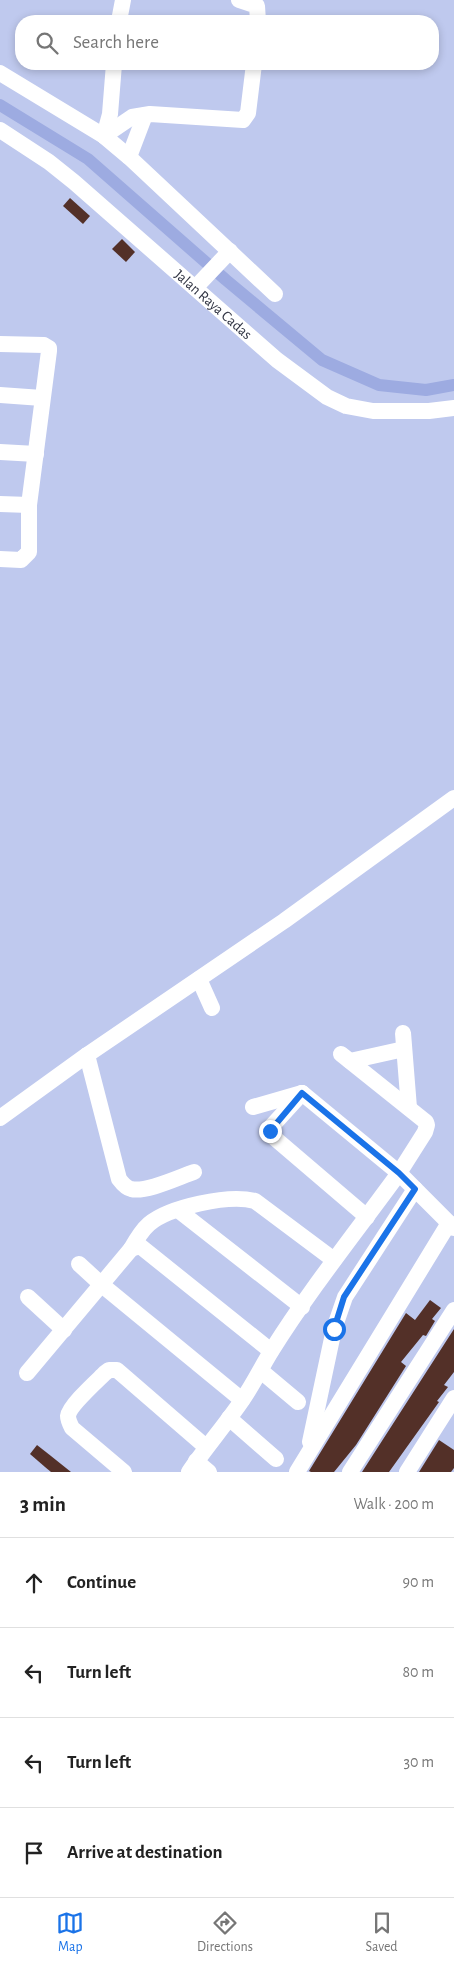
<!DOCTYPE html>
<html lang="en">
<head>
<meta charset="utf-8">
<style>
  :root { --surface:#fff; --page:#f6f6f6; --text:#222; --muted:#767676; --line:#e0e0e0; --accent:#1a73e8 }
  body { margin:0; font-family:"Alegreya Sans",sans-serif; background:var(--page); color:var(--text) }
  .stop { position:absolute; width:15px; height:15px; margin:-11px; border:4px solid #1a73e8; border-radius:50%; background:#fff }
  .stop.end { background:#1a73e8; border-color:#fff; box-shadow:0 1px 5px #0008 }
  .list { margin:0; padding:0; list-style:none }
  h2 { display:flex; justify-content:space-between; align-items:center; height:65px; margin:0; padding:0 20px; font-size:21px }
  h2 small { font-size:16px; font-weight:400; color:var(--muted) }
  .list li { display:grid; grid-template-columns:32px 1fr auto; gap:15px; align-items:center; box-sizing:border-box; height:90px; padding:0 20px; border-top:1px solid var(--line) }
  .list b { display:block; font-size:19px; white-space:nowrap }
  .list em { font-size:16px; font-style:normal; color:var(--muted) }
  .icon { flex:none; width:28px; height:28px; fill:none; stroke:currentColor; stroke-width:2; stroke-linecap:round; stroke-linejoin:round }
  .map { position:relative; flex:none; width:454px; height:1472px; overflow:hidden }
  .search { position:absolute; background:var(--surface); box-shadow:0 2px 8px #0003; left:15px; right:15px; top:15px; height:55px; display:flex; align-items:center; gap:12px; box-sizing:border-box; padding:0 18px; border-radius:20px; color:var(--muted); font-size:19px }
  .sheet { height:425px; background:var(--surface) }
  nav { display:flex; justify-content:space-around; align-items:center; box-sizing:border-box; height:70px; border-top:1px solid var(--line); background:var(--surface); font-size:14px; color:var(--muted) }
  nav a { display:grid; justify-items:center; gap:2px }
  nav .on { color:var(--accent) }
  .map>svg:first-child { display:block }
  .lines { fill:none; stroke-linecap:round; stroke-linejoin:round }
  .canal { stroke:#9dabe1; stroke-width:12 }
  .building { fill:#533028 }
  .minor { stroke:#fff; stroke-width:16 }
  .route { stroke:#1a73e8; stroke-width:6 }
  .labels { text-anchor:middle; stroke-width:5; stroke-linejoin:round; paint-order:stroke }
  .street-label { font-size:15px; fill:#303443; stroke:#e5eafe }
</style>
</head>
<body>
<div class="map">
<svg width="454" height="1472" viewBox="0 0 454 1472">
  <rect width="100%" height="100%" fill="#bfc9ee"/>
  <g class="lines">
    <!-- canal -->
    <polyline class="canal" points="0,105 88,159 226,280 322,360 379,385 426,390 454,385"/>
  </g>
  <!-- building -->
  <g class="building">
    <polygon points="70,198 90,216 83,224 63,206"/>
    <polygon points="122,239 135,252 126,262 112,249"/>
    <polygon points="430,1300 441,1308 432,1319 435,1321 426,1336 423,1335 401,1362 406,1366 356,1445 334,1472 311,1472 309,1471 406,1313 415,1320"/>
    <polygon points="454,1329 454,1372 444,1385 448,1387 437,1401 439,1402 389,1472 362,1472"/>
    <polygon points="439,1440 454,1450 454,1468 451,1472 419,1472"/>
    <polygon points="37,1445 51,1456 71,1472 51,1472 45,1467 30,1454"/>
  </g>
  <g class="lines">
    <!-- minor -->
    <g class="minor">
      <polyline points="239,0 257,6 258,21"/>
      <polyline points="119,21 123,0"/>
      <polyline points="0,73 104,136 129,157 275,294"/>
      <path id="s1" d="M0 130 49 162 74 182 277 360 327 397 346 406 373 411H429L454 408"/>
      <polyline points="104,136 132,117 150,114 243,120 248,113 254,64"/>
      <polyline points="104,136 110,114 114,64"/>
      <polyline points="129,157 145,115"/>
      <polyline points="195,288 230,251"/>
      <polyline points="0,344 44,345 49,348 49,351 29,505 29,552 21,560 0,559"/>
      <polyline points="0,395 42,398"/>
      <polyline points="0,452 36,454"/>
      <polyline points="0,504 29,505"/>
      <polyline points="199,979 212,1008"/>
      <polyline points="403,1033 409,1108"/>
      <path d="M87 1055 119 1179C122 1183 126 1188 131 1189 146 1193 179 1177 194 1172"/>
      <polyline points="350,1061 404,1049"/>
      <polyline points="302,1093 399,1173 425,1132 427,1125 426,1122 341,1054"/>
      <polyline points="302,1093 271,1127 271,1135 367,1217"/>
      <polyline points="253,1107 302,1093"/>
      <polyline points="0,1118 87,1055 284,921 454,798"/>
      <polyline points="178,1210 302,1307"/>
      <path d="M131 1249C136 1240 141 1231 149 1224 169 1207 229 1194 255 1201L334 1260"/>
      <polyline points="79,1264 102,1285 242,1400"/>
      <polyline points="28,1297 64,1330"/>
      <polyline points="261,1371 298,1402"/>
      <polyline points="27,1373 131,1249 140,1246 271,1351"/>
      <polyline points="229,1418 276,1459"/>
      <polyline points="310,1442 334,1329 345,1297 415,1189"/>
      <polyline points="196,1461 209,1472"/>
      <path d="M124 1472 72 1428C70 1424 68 1420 68 1416 69 1406 97 1381 105 1373L109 1370H117L206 1447"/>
      <path d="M189 1472C206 1447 226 1424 243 1399 254 1383 262 1366 272 1350 311 1288 356 1232 399 1173L454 1228"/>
      <polyline points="297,1472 449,1223"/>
      <polyline points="350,1472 454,1310"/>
      <polyline points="407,1472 454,1398"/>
    </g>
  </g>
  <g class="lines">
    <!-- route -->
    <polyline class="route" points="270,1131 302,1093 399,1173 415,1189 344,1297 334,1329"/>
  </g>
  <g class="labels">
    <!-- street labels -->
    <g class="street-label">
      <text dy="5" stroke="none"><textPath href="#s1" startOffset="276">Jalan Raya Cadas</textPath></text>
    </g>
  </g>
</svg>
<div class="stop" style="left:334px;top:1329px"></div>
<div class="stop end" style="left:270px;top:1131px"></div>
<div class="search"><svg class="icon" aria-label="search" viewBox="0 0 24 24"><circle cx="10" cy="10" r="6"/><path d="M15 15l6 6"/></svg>Search here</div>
</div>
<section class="sheet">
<h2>3 min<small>Walk · 200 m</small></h2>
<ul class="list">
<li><svg class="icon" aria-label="ahead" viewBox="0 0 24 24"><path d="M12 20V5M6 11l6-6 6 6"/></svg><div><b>Continue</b></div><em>90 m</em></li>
<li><svg class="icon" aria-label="left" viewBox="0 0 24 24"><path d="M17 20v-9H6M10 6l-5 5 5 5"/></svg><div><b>Turn left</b></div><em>80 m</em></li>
<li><svg class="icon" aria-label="left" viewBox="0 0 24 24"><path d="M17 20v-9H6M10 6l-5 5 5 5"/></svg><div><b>Turn left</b></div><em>30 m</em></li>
<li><svg class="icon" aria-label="arrive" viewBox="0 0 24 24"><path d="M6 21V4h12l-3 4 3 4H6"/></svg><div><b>Arrive at destination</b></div></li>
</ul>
</section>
<nav>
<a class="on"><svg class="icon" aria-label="map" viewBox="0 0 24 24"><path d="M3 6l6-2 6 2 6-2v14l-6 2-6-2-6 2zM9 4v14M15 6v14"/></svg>Map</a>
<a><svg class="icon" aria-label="directions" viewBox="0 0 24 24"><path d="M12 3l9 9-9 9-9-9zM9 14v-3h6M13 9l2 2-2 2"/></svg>Directions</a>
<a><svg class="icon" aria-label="saved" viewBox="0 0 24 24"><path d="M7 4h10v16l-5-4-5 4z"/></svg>Saved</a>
</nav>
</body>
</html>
